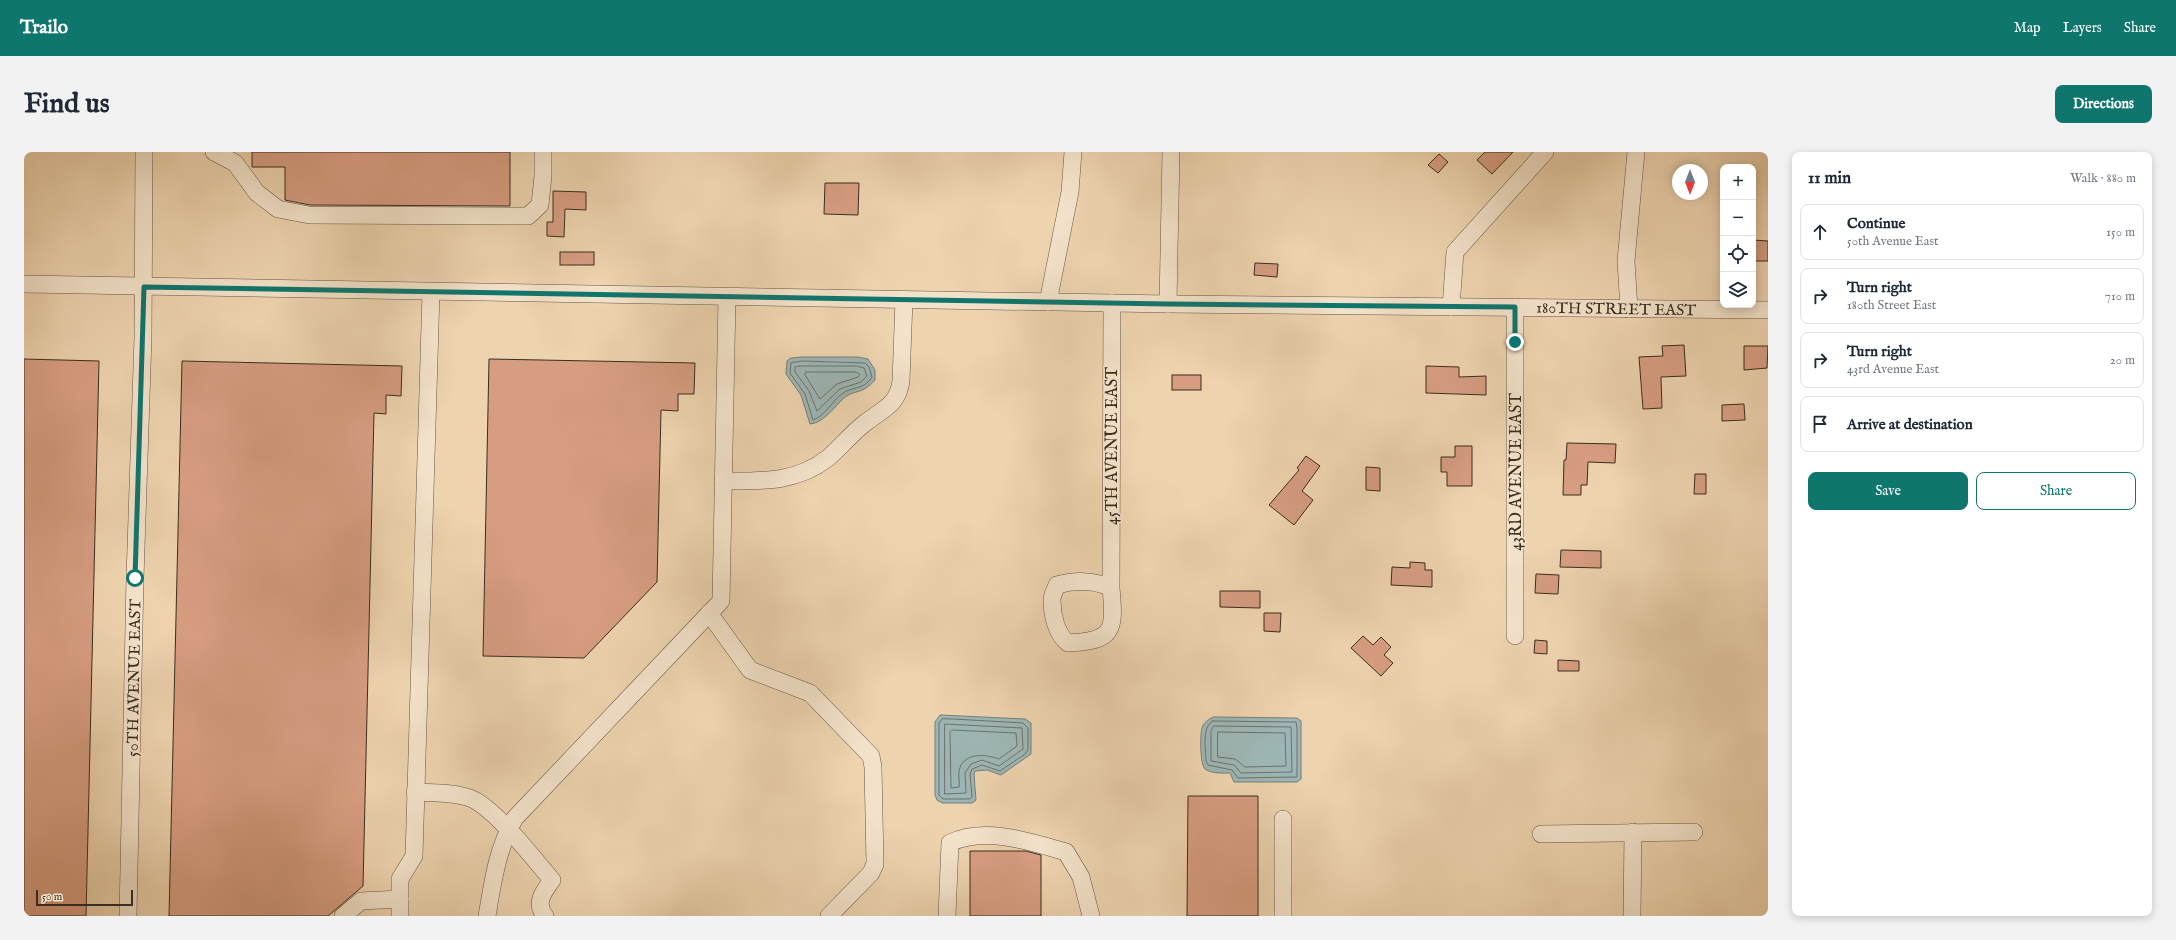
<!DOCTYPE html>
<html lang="en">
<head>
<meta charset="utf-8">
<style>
  :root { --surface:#fff; --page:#f2f2f3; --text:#1f2937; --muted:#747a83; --line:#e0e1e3; --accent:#0f766e }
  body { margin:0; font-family:"IM FELL English",serif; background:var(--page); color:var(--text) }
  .controls { position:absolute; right:12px; top:12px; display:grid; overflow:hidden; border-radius:8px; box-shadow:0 2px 10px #0003 }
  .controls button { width:36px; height:36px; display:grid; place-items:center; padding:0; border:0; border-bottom:1px solid var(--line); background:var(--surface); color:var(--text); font:20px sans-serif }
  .compass { position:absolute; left:1648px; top:12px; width:36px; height:36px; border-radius:50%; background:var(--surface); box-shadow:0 2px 10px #0003; rotate:180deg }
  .scale { position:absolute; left:12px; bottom:10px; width:97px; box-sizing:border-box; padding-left:4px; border:2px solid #3a2d21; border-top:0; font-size:11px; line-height:14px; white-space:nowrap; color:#3a2d21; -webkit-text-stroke:3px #f3e2ca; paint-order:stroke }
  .stop { position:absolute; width:12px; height:12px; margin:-9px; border:3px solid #0f766e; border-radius:50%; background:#fff }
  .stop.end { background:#0f766e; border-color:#fff; box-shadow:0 1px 4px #0008 }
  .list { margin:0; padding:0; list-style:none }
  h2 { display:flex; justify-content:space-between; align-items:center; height:52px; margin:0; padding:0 16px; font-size:17px }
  h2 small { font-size:13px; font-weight:400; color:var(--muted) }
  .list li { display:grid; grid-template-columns:26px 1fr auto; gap:12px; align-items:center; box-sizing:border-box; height:56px; margin:0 8px 8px; padding:0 8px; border:1px solid var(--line); border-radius:8px }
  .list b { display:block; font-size:15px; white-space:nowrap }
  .list p { margin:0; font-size:13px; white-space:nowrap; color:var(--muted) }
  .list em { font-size:13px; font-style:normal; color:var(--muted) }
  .actions { display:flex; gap:8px; padding:12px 16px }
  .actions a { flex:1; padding:9px 0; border:1px solid var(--accent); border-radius:8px; text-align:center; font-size:14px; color:var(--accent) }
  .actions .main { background:var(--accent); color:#fff }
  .icon { flex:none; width:22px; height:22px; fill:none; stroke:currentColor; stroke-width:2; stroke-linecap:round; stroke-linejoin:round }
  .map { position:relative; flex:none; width:1744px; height:764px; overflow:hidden; border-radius:8px }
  header { display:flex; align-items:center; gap:24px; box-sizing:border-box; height:56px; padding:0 20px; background:var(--accent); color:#fff }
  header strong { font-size:19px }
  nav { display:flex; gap:22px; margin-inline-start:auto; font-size:14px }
  .intro { display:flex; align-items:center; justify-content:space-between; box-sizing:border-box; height:96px; padding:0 24px }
  h1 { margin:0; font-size:28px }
  .button { padding:10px 18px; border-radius:8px; background:var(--accent); color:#fff; font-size:14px; font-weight:700 }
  main { display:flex; gap:24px; padding:0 24px }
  aside { flex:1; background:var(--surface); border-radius:8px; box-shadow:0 2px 10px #0003 }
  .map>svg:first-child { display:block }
  .water { fill:#9db6b5; stroke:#757f7a }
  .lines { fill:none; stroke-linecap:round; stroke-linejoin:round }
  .shore { stroke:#6c726b; stroke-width:1 }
  .building { fill:#d79d81; stroke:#3a2d21 }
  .minor-casing { stroke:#675644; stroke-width:18 }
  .minor { stroke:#f3e2ca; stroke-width:17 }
  .route { stroke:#0f766e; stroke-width:5 }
  .labels { text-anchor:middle; stroke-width:3; stroke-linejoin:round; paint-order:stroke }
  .street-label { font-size:16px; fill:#3a2d21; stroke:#f3e2ca }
</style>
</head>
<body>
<header>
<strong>Trailo</strong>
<nav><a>Map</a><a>Layers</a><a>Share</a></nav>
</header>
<div class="intro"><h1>Find us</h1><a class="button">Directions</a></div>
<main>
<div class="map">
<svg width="1744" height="764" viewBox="0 0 1744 764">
  <rect width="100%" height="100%" fill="#edd3ae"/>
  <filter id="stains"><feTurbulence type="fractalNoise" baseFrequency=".005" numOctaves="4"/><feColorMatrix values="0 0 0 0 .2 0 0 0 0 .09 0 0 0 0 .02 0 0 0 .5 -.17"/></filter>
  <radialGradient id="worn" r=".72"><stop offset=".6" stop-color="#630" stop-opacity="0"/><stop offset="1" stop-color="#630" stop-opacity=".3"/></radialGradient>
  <!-- water -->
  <g class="water">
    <path d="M778 205H834L844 207 851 218V228C838 243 831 237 820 246 810 255 800 271 786 272L777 243 762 222 763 209 767 206Z"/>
    <polygon points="916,563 1001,567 1007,571 1007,602 977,623 963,618 951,619 950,622 952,648 948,651 918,651 913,648 911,643 911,570"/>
    <path d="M1189 565 1273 566 1277 569V627L1273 630H1210L1206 621C1199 621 1188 622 1181 617 1176 613 1176 582 1178 576 1180 570 1184 568 1189 565Z"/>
  </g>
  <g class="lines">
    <!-- shore -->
    <g class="shore">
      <path d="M779 209 841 211 845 215 848 225C840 238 830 234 819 241 808 249 801 264 789 268L781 242 766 221 767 211Z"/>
      <polygon points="779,214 833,214 840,216 843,224 837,230 816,237 793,259 785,239 771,220 771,215"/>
      <polygon points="782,220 832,220 836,223 834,225 813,232 796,247 781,223"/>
      <polygon points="929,567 999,571 1004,576 1004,598 1001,602 976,619 958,613 948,617 946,622 948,645 946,647 919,647 915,643 915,571 918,567"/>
      <path d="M1189 569 1272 570 1273 576V625L1214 626 1208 618 1184 613 1182 609C1182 598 1177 575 1189 569Z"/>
      <polygon points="921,572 998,576 999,597 975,614 958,608 947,612 941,621 942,641 921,642"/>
      <polygon points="1190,574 1267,575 1268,620 1217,621 1210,613 1187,609 1187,579"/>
      <path d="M928 578 992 581 993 594 975 607C961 602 939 600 935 619 934 624 936 630 935 635L927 636 926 580Z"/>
      <polygon points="1194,580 1261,581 1262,614 1221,615 1211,607 1194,605"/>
    </g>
  </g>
  <!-- building -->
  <g class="building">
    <polygon points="228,0 486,0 486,54 286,53 261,48 261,15 228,15"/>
    <polygon points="1461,0 1489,0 1468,22 1453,8"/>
    <polygon points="1415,2 1424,10 1414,21 1404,13"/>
    <polygon points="801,31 835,31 834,63 800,62"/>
    <polygon points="529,39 562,40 562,58 541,57 540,85 523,84 523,70 529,70"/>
    <polygon points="1729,88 1744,89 1744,109 1729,109"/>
    <rect x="536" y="100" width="34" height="13"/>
    <polygon points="1231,111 1254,112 1253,125 1230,123"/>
    <polygon points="1660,193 1662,224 1637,225 1638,256 1619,257 1615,205 1639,204 1638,194"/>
    <polygon points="1720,194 1744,194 1743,216 1720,218"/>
    <polygon points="0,207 75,209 62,764 0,764"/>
    <polygon points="465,207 671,211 670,242 654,242 654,259 637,258 633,430 560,506 459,504"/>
    <polygon points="158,209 378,214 377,244 362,243 362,262 350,261 339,734 304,764 145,764"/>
    <polygon points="1402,214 1435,215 1435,225 1462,224 1462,243 1402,241"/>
    <rect x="1148" y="223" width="29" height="15"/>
    <polygon points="1720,252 1721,268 1698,269 1698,253"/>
    <polygon points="1543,291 1592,292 1591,311 1564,310 1563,333 1557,333 1557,343 1539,343 1540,308 1542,308"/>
    <polygon points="1431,294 1448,294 1448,334 1423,334 1423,320 1417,320 1417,305 1431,305"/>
    <polygon points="1282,304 1296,314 1278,339 1289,348 1270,373 1245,353 1275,318 1273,316"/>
    <polygon points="1342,315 1356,316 1356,339 1342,338"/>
    <polygon points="1671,322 1682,322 1682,342 1670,342"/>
    <polygon points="1537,398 1577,399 1577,416 1536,415"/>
    <polygon points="1386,410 1401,411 1401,418 1408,418 1408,435 1367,433 1368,415 1386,416"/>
    <polygon points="1512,422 1535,423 1534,442 1511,441"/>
    <polygon points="1196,439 1236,439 1236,456 1196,455"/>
    <polygon points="1240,461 1257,461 1256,480 1240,479"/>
    <polygon points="1339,484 1349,493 1357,485 1367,495 1360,503 1369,511 1357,524 1327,496"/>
    <polygon points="1511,488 1523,489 1523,502 1510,501"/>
    <polygon points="1534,508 1555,509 1555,519 1534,519"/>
    <polygon points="1164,644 1234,644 1234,764 1163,764"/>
    <polygon points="946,699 1002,699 1017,703 1017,764 946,764"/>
  </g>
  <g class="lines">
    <defs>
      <g id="minor">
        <polyline points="190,0 211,11 233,41 254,57 285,63 504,64 516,53 519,24 519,0"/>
        <polyline points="0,132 1144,152 1744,158"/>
        <polyline points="1024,150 1046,40 1049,0"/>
        <polyline points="1144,152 1147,0"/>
        <polyline points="1427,155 1431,100 1521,0"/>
        <polyline points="1491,155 1491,484"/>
        <polyline points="1605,157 1602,109 1612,0"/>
        <path d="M699 329C737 329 772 331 804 306 817 295 828 281 841 271 859 257 874 253 877 229L880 148"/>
        <path d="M1087 436C1071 428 1050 428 1033 433 1031 438 1028 443 1028 448 1028 462 1032 482 1044 491 1090 489 1091 479 1087 436L1088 151"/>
        <polyline points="685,461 726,518 786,541 847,604 849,615 851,712 847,721 805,764"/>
        <path d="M391 640C408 641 429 640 446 646 470 655 510 707 528 728 520 739 510 751 521 764"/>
        <polyline points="1517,682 1670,680"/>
        <polyline points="104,764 111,426 119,185 120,0"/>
        <polyline points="319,764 337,749 376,747"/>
        <polyline points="376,764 376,727 390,704 407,140"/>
        <path d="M463 764C469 729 473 697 491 666L697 449 703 146"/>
        <path d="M923 764 926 691C961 674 1007 690 1042 700L1057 725 1067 764"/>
        <polyline points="1259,764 1259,667"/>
        <polyline points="1608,764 1609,680"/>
      </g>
    </defs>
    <!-- minor casing -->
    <use href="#minor" class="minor-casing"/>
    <!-- minor -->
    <use href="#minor" class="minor"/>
  </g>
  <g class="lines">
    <!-- route -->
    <polyline class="route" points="111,426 120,135 1144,152 1491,155 1491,190"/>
  </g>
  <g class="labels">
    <!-- street labels -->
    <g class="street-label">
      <text transform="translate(1592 156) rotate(1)" y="6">180TH STREET EAST</text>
      <text transform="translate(1087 294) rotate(-90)" y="6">45TH AVENUE EAST</text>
      <text transform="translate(1491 320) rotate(-90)" y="6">43RD AVENUE EAST</text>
      <text transform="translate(109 526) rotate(-89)" y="6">50TH AVENUE EAST</text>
    </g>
  </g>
  <rect width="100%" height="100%" filter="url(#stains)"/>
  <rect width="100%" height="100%" fill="url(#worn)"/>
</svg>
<div class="controls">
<button>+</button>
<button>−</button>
<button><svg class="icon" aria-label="locate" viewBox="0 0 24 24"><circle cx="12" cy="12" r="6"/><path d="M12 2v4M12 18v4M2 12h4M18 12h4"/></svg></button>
<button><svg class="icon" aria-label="layers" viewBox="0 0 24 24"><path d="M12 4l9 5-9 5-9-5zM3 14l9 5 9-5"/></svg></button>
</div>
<svg class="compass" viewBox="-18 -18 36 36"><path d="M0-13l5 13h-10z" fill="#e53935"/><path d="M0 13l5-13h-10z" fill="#747a83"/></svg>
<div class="scale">50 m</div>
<div class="stop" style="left:111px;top:426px"></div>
<div class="stop end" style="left:1491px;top:190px"></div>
</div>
<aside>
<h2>11 min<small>Walk · 880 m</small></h2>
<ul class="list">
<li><svg class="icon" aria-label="ahead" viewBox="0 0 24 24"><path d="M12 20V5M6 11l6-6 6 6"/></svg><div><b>Continue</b><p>50th Avenue East</p></div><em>150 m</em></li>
<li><svg class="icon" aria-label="right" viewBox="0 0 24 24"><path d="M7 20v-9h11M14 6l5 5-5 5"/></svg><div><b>Turn right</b><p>180th Street East</p></div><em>710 m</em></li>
<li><svg class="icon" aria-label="right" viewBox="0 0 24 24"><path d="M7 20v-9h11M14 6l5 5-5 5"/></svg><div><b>Turn right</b><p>43rd Avenue East</p></div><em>20 m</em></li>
<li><svg class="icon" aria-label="arrive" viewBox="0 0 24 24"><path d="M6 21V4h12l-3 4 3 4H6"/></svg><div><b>Arrive at destination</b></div></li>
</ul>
<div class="actions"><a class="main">Save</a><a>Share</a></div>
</aside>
</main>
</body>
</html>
